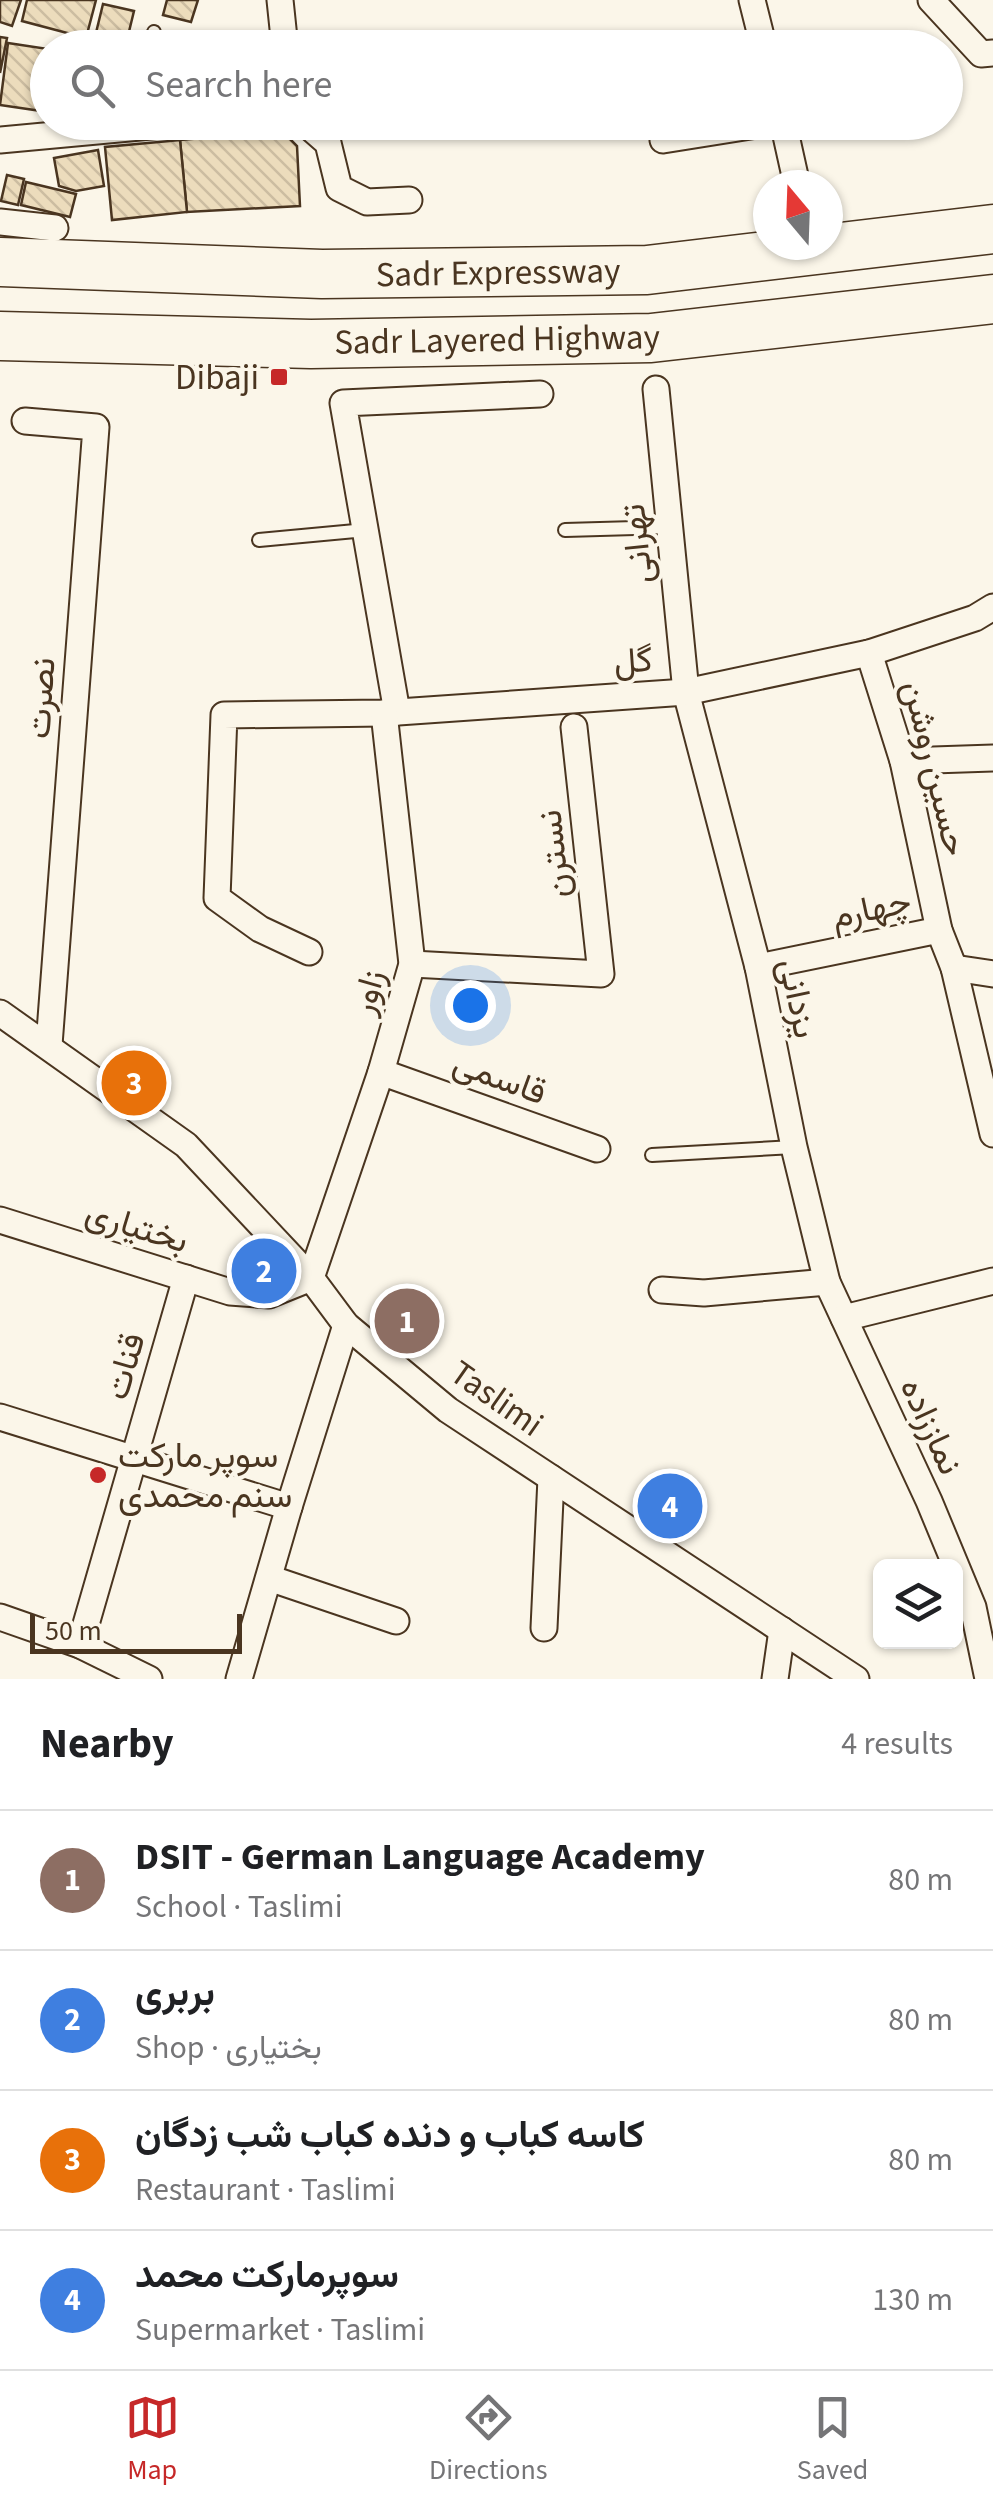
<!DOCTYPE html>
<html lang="en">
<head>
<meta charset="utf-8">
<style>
  :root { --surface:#fff; --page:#f2f2f2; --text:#202124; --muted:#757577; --line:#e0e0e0; --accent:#c62828 }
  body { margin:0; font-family:"Source Sans 3",Vazirmatn,sans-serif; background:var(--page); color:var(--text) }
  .controls { position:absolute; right:30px; bottom:30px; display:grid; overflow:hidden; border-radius:15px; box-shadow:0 2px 8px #0004 }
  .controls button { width:90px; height:90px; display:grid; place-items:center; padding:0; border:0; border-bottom:2px solid var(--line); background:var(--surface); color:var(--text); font:50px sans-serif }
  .compass { position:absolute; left:753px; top:170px; width:90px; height:90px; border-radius:50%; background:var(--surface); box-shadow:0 2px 8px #0004; rotate:341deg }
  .scale { position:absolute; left:30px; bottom:25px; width:212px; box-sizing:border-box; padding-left:10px; border:5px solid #4a3520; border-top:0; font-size:28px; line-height:35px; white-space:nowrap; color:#4a3520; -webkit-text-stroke:8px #fbf6e9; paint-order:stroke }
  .you { position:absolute; left:470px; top:1005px; width:35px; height:35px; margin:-25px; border:8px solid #fff; border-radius:50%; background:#1a73e8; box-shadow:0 0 0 15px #1a73e833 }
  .badge { display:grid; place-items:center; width:65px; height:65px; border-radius:50%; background:var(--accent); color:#fff; font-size:32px; font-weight:700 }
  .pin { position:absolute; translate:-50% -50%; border:5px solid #fff; box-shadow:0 2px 10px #0006 }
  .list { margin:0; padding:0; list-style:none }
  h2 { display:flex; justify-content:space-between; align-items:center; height:130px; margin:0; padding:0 40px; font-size:42px }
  h2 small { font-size:32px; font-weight:400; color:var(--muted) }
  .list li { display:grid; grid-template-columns:65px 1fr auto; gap:30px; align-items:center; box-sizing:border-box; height:140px; padding:0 40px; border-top:2px solid var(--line) }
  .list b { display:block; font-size:38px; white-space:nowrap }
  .list p { margin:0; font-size:32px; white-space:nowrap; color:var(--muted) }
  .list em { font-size:32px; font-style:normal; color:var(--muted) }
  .icon { flex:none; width:55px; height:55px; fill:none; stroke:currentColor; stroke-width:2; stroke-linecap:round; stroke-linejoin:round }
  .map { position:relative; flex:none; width:993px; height:1679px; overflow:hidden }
  .search { position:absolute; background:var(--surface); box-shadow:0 2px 8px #0004; left:30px; right:30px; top:30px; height:110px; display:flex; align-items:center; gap:25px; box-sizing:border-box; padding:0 35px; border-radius:55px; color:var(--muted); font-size:38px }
  .sheet { height:690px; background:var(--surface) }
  nav { display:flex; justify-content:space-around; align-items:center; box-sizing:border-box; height:140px; border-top:2px solid var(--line); background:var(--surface); font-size:28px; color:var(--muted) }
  nav a { display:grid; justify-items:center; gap:5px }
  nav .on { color:var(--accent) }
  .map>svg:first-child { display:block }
  .building { fill:url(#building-back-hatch); stroke:#4a3520; stroke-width:2.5 }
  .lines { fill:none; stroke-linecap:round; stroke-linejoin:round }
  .lane-casing { stroke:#4a3520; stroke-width:16 }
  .street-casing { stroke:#4a3520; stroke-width:29 }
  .highway-casing { stroke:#4a3520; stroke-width:51 }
  .lane { stroke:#fbf6e9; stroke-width:12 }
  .street { stroke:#fbf6e9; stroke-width:25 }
  .highway { stroke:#fbf6e9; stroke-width:48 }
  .poi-dot { fill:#c62828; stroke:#fbf6e9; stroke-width:4 }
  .labels { text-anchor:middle; stroke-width:8; stroke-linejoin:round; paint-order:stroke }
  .street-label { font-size:35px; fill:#4a3520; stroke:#fbf6e9 }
  .poi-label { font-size:35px; fill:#4a3520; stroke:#fbf6e9; text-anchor:end }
</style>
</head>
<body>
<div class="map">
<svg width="993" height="1679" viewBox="0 0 993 1679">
  <defs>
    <pattern id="building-back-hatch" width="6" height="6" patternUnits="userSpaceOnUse" patternTransform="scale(2.5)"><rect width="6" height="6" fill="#ecdcbc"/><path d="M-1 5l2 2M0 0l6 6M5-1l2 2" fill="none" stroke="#ccbda1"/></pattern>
  </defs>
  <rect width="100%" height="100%" fill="#fbf6e9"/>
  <!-- building -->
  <g class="building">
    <polygon points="0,0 21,0 12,26 0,22"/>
    <polygon points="27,0 96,0 86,38 22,21"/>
    <polygon points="167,0 198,0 191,22 163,15"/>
    <polygon points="103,4 134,11 125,48 94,41"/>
    <polygon points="162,34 194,40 192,48 159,48"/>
    <polygon points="0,37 7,38 0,73"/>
    <polygon points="8,43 48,49 48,112 0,105"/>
    <polygon points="282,131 297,146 300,206 187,212 180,140"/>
    <polygon points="180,140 187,212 112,220 105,147"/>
    <polygon points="98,150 104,186 76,191 59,186 54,158"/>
    <polygon points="7,175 24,179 18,205 1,201"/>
    <polygon points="26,182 76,194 70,217 21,205"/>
  </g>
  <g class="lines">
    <defs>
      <g id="lane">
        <polyline points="150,48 154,32"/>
        <polyline points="565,530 670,527"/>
        <polyline points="259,540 366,530"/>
        <polyline points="652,1155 794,1147"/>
      </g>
      <g id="street">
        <polyline points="280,0 285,48"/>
        <polyline points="752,0 764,48"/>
        <polyline points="931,0 981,54 993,53"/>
        <polyline points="304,122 328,143 339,188 367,202 409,200"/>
        <polyline points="783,122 797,185"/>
        <polyline points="0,140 194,122"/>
        <polyline points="663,140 775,122"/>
        <polyline points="0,222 55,228"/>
        <polyline points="656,389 686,692 758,967 794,1147 827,1282 929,1501 973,1607 988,1679"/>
        <polyline points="25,421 96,427 49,1045"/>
        <polyline points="869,653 903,761 939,930 954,968 993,1134"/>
        <polyline points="397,712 343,403 540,394"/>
        <polyline points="903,761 993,758"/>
        <polyline points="309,952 260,929 217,898 224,715 384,713 686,692 869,653 975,618 993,607"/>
        <polyline points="412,964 601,974 574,727"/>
        <polyline points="758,967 939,930"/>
        <polyline points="954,968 993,974"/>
        <polyline points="0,1013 186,1145 311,1278 346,1325 448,1410 856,1679"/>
        <polyline points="381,1072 597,1149"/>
        <polyline points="0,1220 230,1292 269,1295 311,1278"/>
        <polyline points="311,1278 381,1072 412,964 384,713"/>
        <polyline points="662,1290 704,1293 827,1282"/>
        <polyline points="844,1318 993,1281"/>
        <polyline points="0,1417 289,1507"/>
        <polyline points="269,1578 396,1621"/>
        <polyline points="0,1617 80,1645 149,1679"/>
        <polyline points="544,1628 551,1478"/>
        <polyline points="80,1645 186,1278"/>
        <polyline points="239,1679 289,1507 346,1325"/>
        <polyline points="775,1679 782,1630"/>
      </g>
      <g id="highway">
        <polyline points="0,262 322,274 647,270 993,229"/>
        <polyline points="0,336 311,344 651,338 993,299"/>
      </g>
    </defs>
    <!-- lane casing -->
    <use href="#lane" class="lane-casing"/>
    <!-- street casing -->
    <use href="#street" class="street-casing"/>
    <!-- highway casing -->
    <use href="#highway" class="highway-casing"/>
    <!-- lane -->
    <use href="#lane" class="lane"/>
    <!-- street -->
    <use href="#street" class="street"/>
    <!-- highway -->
    <use href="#highway" class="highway"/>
  </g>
  <!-- markers -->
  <g class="poi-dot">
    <rect x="269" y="367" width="20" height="20" rx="5"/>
    <circle cx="98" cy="1475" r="10"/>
  </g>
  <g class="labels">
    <!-- street labels -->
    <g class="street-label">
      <text transform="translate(498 272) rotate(-1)" y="12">Sadr Expressway</text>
      <text transform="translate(497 339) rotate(-1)" y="12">Sadr Layered Highway</text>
      <text transform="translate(636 544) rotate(-96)" y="12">تهرانی</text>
      <text transform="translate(633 660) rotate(-4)" y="12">گل</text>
      <text transform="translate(40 698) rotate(-86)" y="12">نصرت</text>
      <text transform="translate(936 768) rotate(76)" y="12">حسین روشن</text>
      <text transform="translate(553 854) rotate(-96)" y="12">نسترن</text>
      <text transform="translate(871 908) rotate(-12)" y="12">چهارم</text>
      <text transform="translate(367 992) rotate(-74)" y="12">زاور</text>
      <text transform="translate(799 998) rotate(78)" y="12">یزدانی</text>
      <text transform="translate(500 1077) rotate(20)" y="12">قاسمی</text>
      <text transform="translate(137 1226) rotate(17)" y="12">بختیاری</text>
      <text transform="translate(124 1366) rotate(-74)" y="12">قنات</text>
      <text transform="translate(497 1398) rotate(35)" y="12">Taslimi</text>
      <text transform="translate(932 1426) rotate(65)" y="12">نماززاده</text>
    </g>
    <!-- poi labels -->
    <g class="poi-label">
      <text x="259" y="389">Dibaji</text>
      <text x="118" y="1467" text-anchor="start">سوپر مارکت<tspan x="118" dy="40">سنم محمدی</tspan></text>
    </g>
  </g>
</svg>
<div class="controls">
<button><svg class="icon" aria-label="layers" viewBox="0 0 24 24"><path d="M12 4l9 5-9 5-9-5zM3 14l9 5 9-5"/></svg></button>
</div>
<svg class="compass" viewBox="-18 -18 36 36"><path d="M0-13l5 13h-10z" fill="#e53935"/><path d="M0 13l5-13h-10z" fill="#757577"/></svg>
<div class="scale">50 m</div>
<div class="you"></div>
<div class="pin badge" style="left:407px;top:1321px;background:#8d6e63">1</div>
<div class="pin badge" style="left:264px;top:1271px;background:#3f7fe0">2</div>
<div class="pin badge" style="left:134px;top:1083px;background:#e8710a">3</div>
<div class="pin badge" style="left:670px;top:1506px;background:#3f7fe0">4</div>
<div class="search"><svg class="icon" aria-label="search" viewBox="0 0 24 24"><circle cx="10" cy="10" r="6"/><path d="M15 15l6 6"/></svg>Search here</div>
</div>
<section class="sheet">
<h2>Nearby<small>4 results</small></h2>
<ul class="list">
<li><span class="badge" style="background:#8d6e63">1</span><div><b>DSIT - German Language Academy</b><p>School · Taslimi</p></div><em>80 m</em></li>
<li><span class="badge" style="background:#3f7fe0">2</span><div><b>بربری</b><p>Shop · بختیاری</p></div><em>80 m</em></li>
<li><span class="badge" style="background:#e8710a">3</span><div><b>کاسه کباب و دنده کباب شب زدگان</b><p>Restaurant · Taslimi</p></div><em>80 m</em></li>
<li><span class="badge" style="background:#3f7fe0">4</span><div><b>سوپرمارکت محمد</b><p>Supermarket · Taslimi</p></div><em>130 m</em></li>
</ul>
</section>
<nav>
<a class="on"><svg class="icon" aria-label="map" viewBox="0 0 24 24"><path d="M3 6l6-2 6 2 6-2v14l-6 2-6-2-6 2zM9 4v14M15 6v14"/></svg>Map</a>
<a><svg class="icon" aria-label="directions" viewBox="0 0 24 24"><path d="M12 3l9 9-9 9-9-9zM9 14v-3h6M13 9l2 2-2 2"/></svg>Directions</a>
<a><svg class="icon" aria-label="saved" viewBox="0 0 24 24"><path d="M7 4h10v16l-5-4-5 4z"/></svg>Saved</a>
</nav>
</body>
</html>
